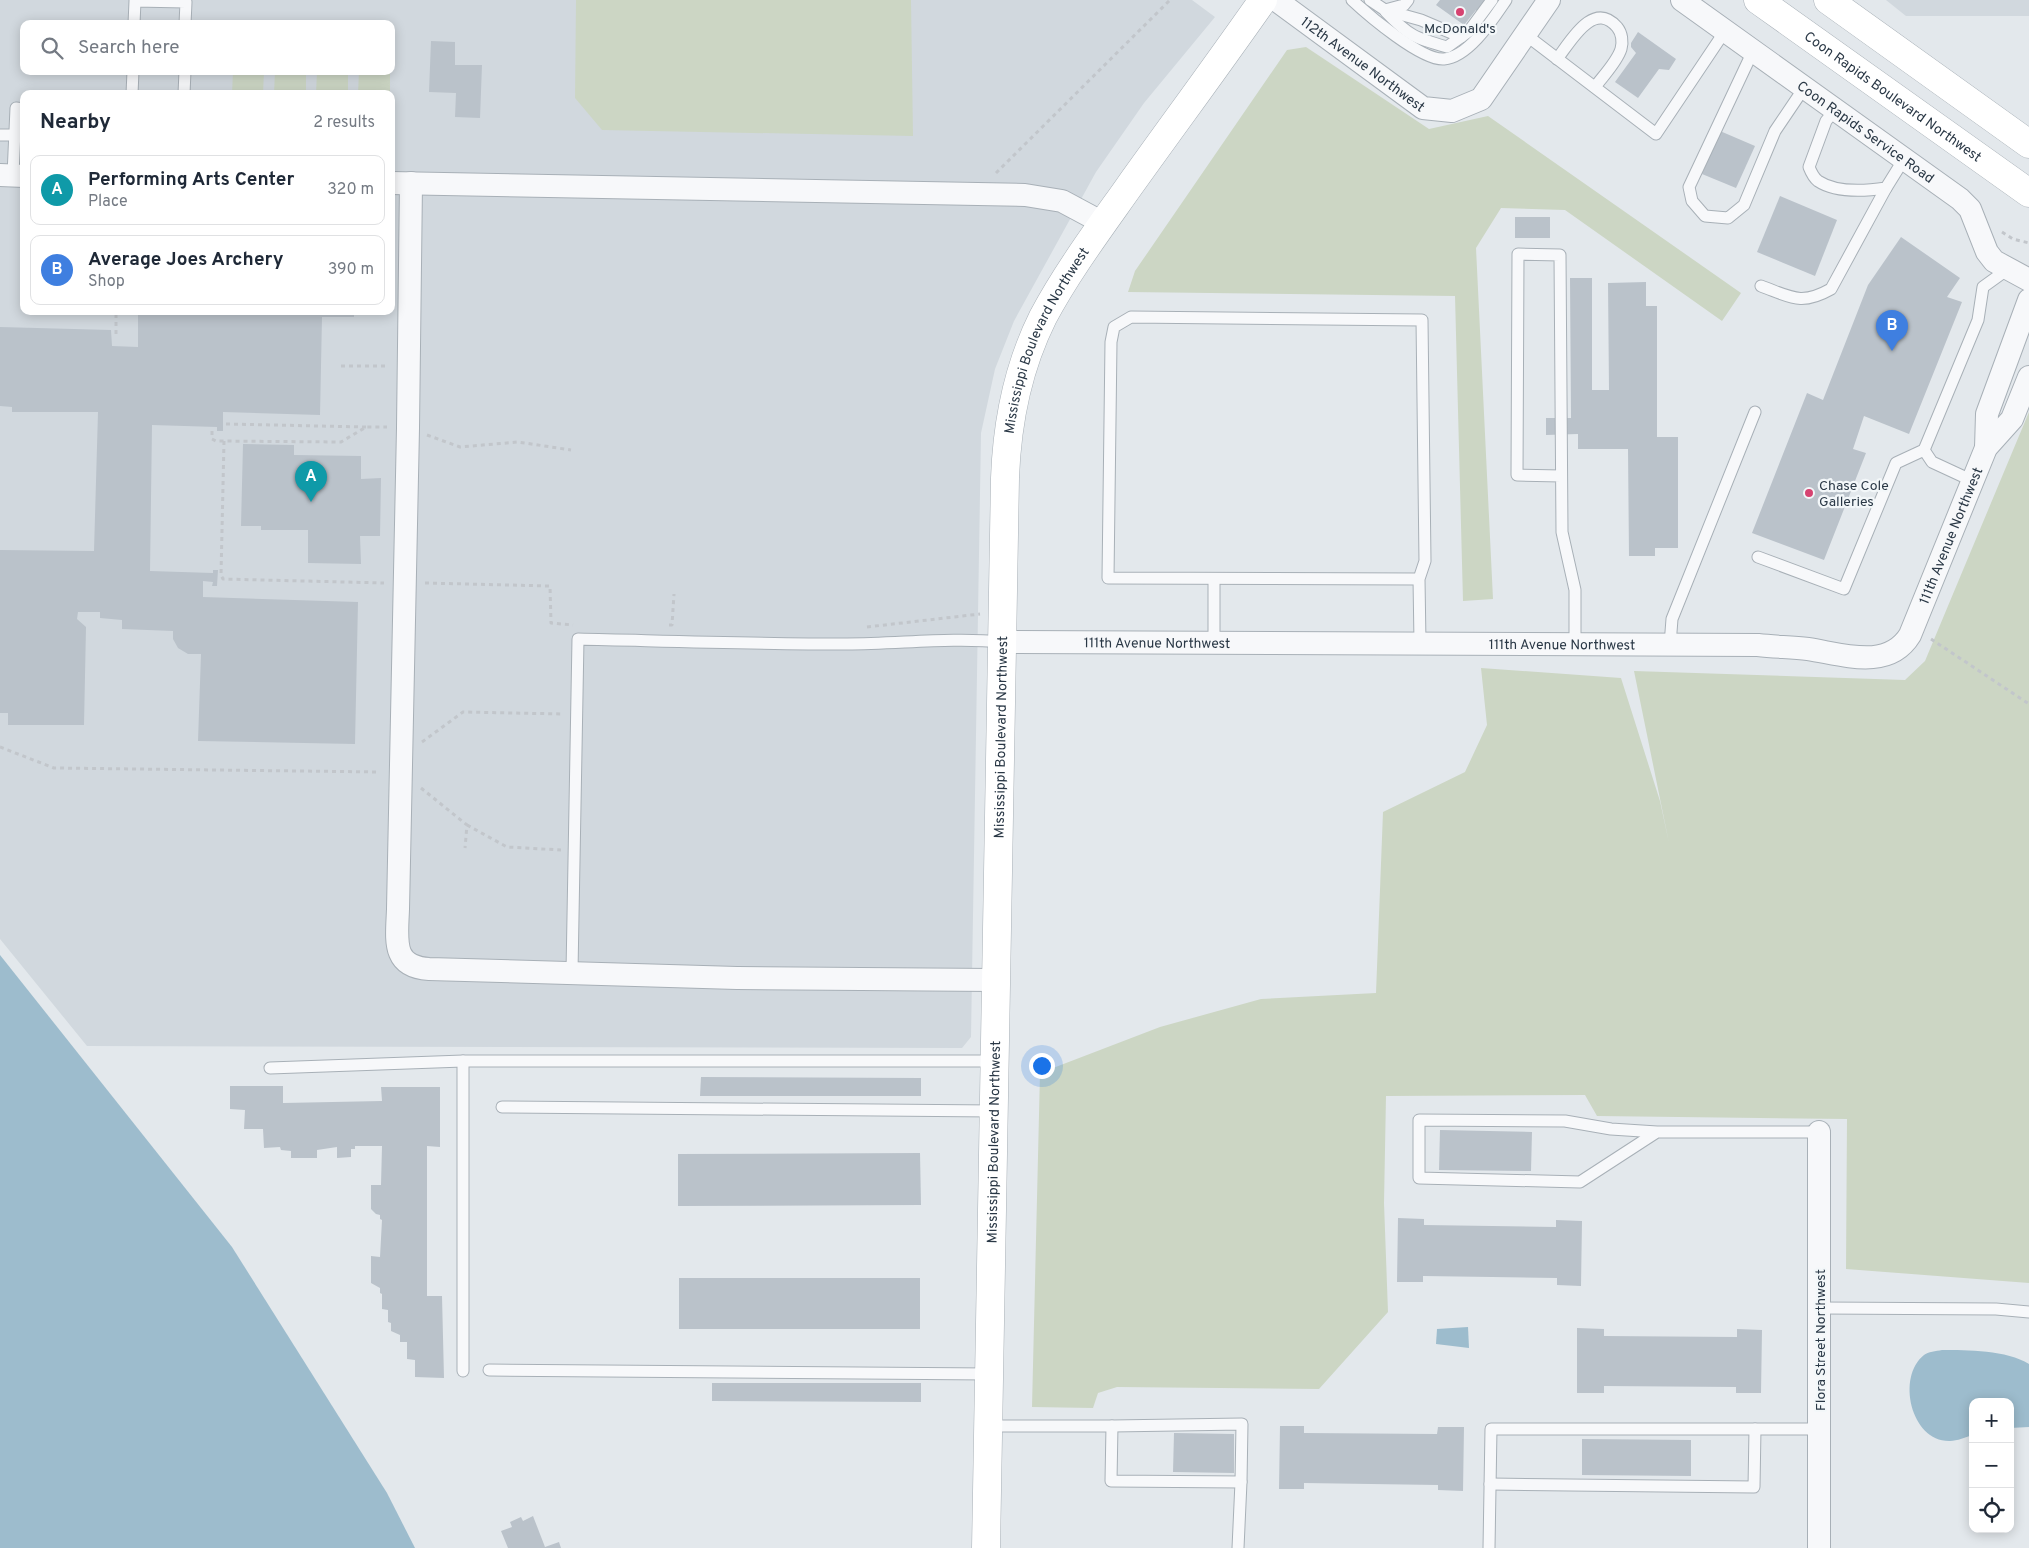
<!DOCTYPE html>
<html lang="en">
<head>
<meta charset="utf-8">
<style>
  :root { --surface:#fff; --page:#f2f2f3; --text:#1f2937; --muted:#747a83; --line:#e0e1e3; --accent:#db2777 }
  body { margin:0; font-family:Overpass,sans-serif; background:var(--page); color:var(--text) }
  .controls { position:absolute; right:15px; bottom:15px; display:grid; overflow:hidden; border-radius:10px; box-shadow:0 2px 12px #0003 }
  .controls button { width:45px; height:45px; display:grid; place-items:center; padding:0; border:0; border-bottom:1px solid var(--line); background:var(--surface); color:var(--text); font:25px sans-serif }
  .you { position:absolute; left:1041px; top:1065px; width:18px; height:18px; margin:-12px; border:4px solid #fff; border-radius:50%; background:#1a73e8; box-shadow:0 0 0 8px #1a73e833 }
  .badge { display:grid; place-items:center; width:32px; height:32px; border-radius:50%; background:var(--accent); color:#fff; font-size:16px; font-weight:700 }
  .pin { position:absolute; translate:-50% -41px; filter:drop-shadow(0 1px 2px #0008) }
  .pin::after { content:''; position:absolute; top:26px; width:18px; height:15px; background:inherit; clip-path:polygon(0 0,100% 0,50% 100%) }
  .list { margin:0; padding:0; list-style:none }
  h2 { display:flex; justify-content:space-between; align-items:center; height:65px; margin:0; padding:0 20px; font-size:21px }
  h2 small { font-size:16px; font-weight:400; color:var(--muted) }
  .list li { display:grid; grid-template-columns:32px 1fr auto; gap:15px; align-items:center; box-sizing:border-box; height:70px; margin:0 10px 10px; padding:0 10px; border:1px solid var(--line); border-radius:10px }
  .list b { display:block; font-size:19px; white-space:nowrap }
  .list p { margin:0; font-size:16px; white-space:nowrap; color:var(--muted) }
  .list em { font-size:16px; font-style:normal; color:var(--muted) }
  .icon { flex:none; width:28px; height:28px; fill:none; stroke:currentColor; stroke-width:2; stroke-linecap:round; stroke-linejoin:round }
  .map { position:relative; flex:none; width:2029px; height:1548px; overflow:hidden }
  .search { position:absolute; background:var(--surface); box-shadow:0 2px 12px #0003; left:20px; top:20px; width:375px; height:55px; display:flex; align-items:center; gap:12px; box-sizing:border-box; padding:0 18px; border-radius:10px; color:var(--muted); font-size:19px }
  .panel { position:absolute; background:var(--surface); box-shadow:0 2px 12px #0003; left:20px; top:90px; width:375px; height:225px; border-radius:10px }
  .map>svg:first-child { display:block }
  .built { fill:#d1d8de; fill-rule:evenodd }
  .green { fill:#ccd6c4 }
  .water { fill:#9dbccd }
  .building { fill:#bac2ca }
  .lines { fill:none; stroke-linecap:round; stroke-linejoin:round }
  .lane-casing { stroke:#a8b0b7; stroke-width:13 }
  .street-casing { stroke:#a8b0b7; stroke-width:24 }
  .secondary-casing { stroke:#a8b0b7; stroke-width:29 }
  .path { stroke:#c2c6cb; stroke-width:3; stroke-dasharray:4 4; stroke-linecap:butt }
  .lane { stroke:#f7f8fa; stroke-width:11 }
  .street { stroke:#f7f8fa; stroke-width:22 }
  .secondary { stroke:#fff; stroke-width:28 }
  .poi-dot { fill:#d64371; stroke:#f3f7f9; stroke-width:2 }
  .labels { text-anchor:middle; stroke-width:4.5; stroke-linejoin:round; paint-order:stroke }
  .poi-label { font-size:14px; fill:#2a3846; stroke:#f3f7f9 }
  .street-label { font-size:14px; fill:#2a3846; stroke:#f3f7f9 }
</style>
</head>
<body>
<div class="map">
<svg width="2029" height="1548" viewBox="0 0 2029 1548">
  <rect width="100%" height="100%" fill="#e3e8ec"/>
  <!-- built -->
  <g class="built">
    <path d="M0 0H1192L1215 17 1144 103 1096 172 1014 321 995 369 981 433 971 1037 962 1048 87 1046 0 939ZM24 24H391V71H24ZM24 94H391V311H24Z"/>
    <polygon points="1886,0 2029,0 2029,16 1906,16"/>
  </g>
  <!-- green -->
  <g class="green">
    <polygon points="576,0 911,0 913,136 602,130 575,98"/>
    <polygon points="1306,47 1429,129 1488,116 1741,293 1722,321 1565,210 1501,208 1476,248 1493,599 1463,601 1455,296 1128,292 1135,271 1287,50"/>
    <polygon points="233,71 264,71 263,94 232,94"/>
    <polygon points="275,71 306,71 306,94 274,94"/>
    <polygon points="317,71 348,71 348,94 316,94"/>
    <polygon points="359,71 390,71 390,94 358,94"/>
    <polygon points="2029,412 2029,1283 1846,1269 1847,1119 1597,1116 1585,1095 1386,1096 1384,1203 1388,1312 1319,1389 1117,1387 1098,1393 1093,1408 1032,1407 1040,1073 1160,1027 1261,999 1376,993 1383,812 1465,772 1487,725 1481,668 1621,678 1660,801 1669,843 1634,671 1905,680 1925,661"/>
  </g>
  <!-- water -->
  <g class="water">
    <polygon points="0,955 232,1247 387,1493 415,1548 0,1548"/>
    <polygon points="1468,1327 1469,1348 1436,1344 1437,1329"/>
    <path d="M1942 1350C1967 1350 2007 1350 2029 1364V1427L2010 1428V1402H1973V1435C1966 1437 1957 1441 1950 1441 1911 1442 1896 1377 1924 1355 1928 1352 1936 1351 1942 1350Z"/>
  </g>
  <!-- building -->
  <g class="building">
    <polygon points="1440,0 1492,0 1482,14 1476,10 1464,25 1436,5"/>
    <polygon points="1638,32 1676,59 1669,70 1659,69 1638,98 1615,82 1636,53 1631,47 1631,43"/>
    <polygon points="431,41 455,42 455,65 482,65 480,118 455,117 456,93 429,92"/>
    <polygon points="1720,131 1755,146 1736,188 1702,174"/>
    <polygon points="1780,196 1837,220 1815,276 1757,252"/>
    <rect x="1515" y="217" width="35" height="21"/>
    <polygon points="1901,237 1960,278 1947,297 1962,302 1909,434 1864,416 1853,449 1866,453 1824,560 1752,533 1807,393 1823,400 1868,285"/>
    <polygon points="1570,278 1592,278 1592,390 1609,390 1608,283 1646,282 1646,306 1657,306 1657,437 1678,437 1678,548 1655,548 1655,556 1629,556 1628,449 1578,449 1578,434 1546,435 1546,418 1571,418"/>
    <polygon points="138,311 354,311 354,317 322,317 320,415 223,412 223,431 217,431 217,427 152,425 150,571 213,573 213,570 218,570 217,586 212,586 213,582 203,581 203,597 358,602 355,744 198,741 201,654 188,654 178,648 173,639 173,631 122,629 122,620 100,618 100,612 78,612 77,619 86,627 84,725 8,725 8,713 0,713 0,550 94,551 98,412 12,412 12,407 0,406 0,327 111,330 112,346 138,347"/>
    <polygon points="243,444 294,445 294,455 361,456 361,479 381,478 380,536 360,536 361,564 308,563 308,530 261,530 261,526 241,526"/>
    <polygon points="701,1077 921,1078 921,1096 700,1096"/>
    <polygon points="230,1086 283,1086 283,1103 382,1101 381,1087 440,1087 440,1147 427,1146 427,1296 442,1296 444,1378 415,1377 415,1360 407,1359 407,1342 400,1342 400,1335 391,1331 391,1323 388,1322 388,1310 382,1309 382,1294 380,1293 380,1288 371,1283 371,1256 380,1257 382,1220 380,1219 380,1215 376,1214 371,1209 371,1185 381,1185 382,1146 355,1146 355,1149 351,1149 351,1157 337,1158 337,1147 317,1150 317,1158 291,1158 291,1151 281,1150 280,1147 264,1148 263,1129 244,1129 245,1110 230,1109"/>
    <polygon points="1440,1130 1532,1132 1531,1171 1439,1170"/>
    <polygon points="920,1153 921,1205 678,1206 678,1154"/>
    <polygon points="1398,1218 1424,1219 1424,1225 1556,1227 1556,1220 1582,1221 1581,1286 1557,1285 1557,1278 1423,1276 1423,1282 1397,1282"/>
    <rect x="679" y="1278" width="241" height="51"/>
    <polygon points="1577,1328 1604,1329 1604,1336 1737,1337 1737,1329 1762,1330 1761,1393 1736,1393 1736,1387 1604,1386 1604,1393 1577,1393"/>
    <polygon points="712,1383 921,1383 921,1402 712,1401"/>
    <polygon points="1280,1426 1304,1426 1304,1433 1437,1434 1438,1427 1464,1427 1463,1491 1438,1490 1438,1485 1304,1483 1304,1489 1279,1489"/>
    <polygon points="1174,1433 1234,1434 1234,1473 1173,1472"/>
    <polygon points="1582,1439 1691,1440 1691,1476 1582,1475"/>
    <polygon points="533,1516 545,1547 559,1542 561,1548 508,1548 501,1531 512,1527 510,1522 521,1517 523,1521"/>
  </g>
  <g class="lines">
    <defs>
      <g id="lane">
        <path d="M1352 0C1368 15 1422 61 1444 59 1469 57 1493 19 1506 0"/>
        <polyline points="1370,0 1385,10 1404,5 1408,0"/>
        <polyline points="1385,10 1421,20 1461,37 1469,31 1492,0"/>
        <path d="M1386 12C1409 36 1415 38 1447 47L1461 37"/>
        <polyline points="134,24 135,1 186,2 185,24"/>
        <polyline points="1526,35 1656,134 1725,31"/>
        <polyline points="1753,51 1689,187 1692,201 1705,216 1728,218 1744,205 1775,131 1804,88"/>
        <path d="M1557 59C1571 41 1593 0 1617 27 1622 33 1623 42 1621 49 1617 62 1603 76 1595 87"/>
        <polyline points="132,94 133,71"/>
        <polyline points="184,94 185,71"/>
        <path d="M1835 110 1826 121 1809 167C1811 172 1814 178 1818 181 1836 193 1866 191 1886 188L1904 159"/>
        <polyline points="0,135 14,135"/>
        <polyline points="13,175 16,108 24,109"/>
        <path d="M1761 286C1791 297 1801 306 1831 289L1886 188"/>
        <polyline points="1924,450 1932,462 1973,481"/>
        <polyline points="1561,476 1517,475 1518,254 1560,255 1562,532 1575,590 1575,645"/>
        <polyline points="1758,557 1844,589 1896,463 1924,450 1978,320 1983,287 2008,269"/>
        <polyline points="1214,579 1214,642"/>
        <polyline points="1419,579 1108,578 1111,342 1114,327 1131,317 1422,320 1425,561 1419,579 1420,643"/>
        <polyline points="1670,645 1672,619 1755,412"/>
        <path d="M572 972 578 639C668 641 757 644 847 644 899 644 951 637 1002 642"/>
        <polyline points="270,1068 463,1061 994,1061"/>
        <polyline points="502,1107 994,1111"/>
        <polyline points="1657,1132 1580,1182 1419,1178 1419,1120 1565,1121 1611,1129 1657,1132 1819,1132"/>
        <polyline points="1821,1308 1996,1309 2029,1312"/>
        <polyline points="489,1370 989,1374"/>
        <polyline points="463,1371 463,1061"/>
        <polyline points="987,1426 1112,1426 1111,1481 1241,1482 1238,1548"/>
        <polyline points="1112,1426 1242,1424 1241,1482"/>
        <polyline points="1490,1484 1754,1487 1755,1429"/>
        <polyline points="1489,1548 1491,1429 1819,1429"/>
      </g>
      <g id="street">
        <path id="s1" d="M1276 0 1423 108 1452 111 1481 99 1549 0"/>
        <path id="s2" d="M1682 0 1960 199 1970 209 1987 252 1994 261 2029 280"/>
        <polyline points="0,175 24,176"/>
        <polyline points="391,183 1025,195 1062,201 1103,223"/>
        <path d="M411 183 408 428 398 909C397 939 391 967 429 969L737 978 994 980"/>
        <polyline points="1986,448 1987,414 2029,300"/>
        <path id="s3" d="M1002 642 1758 645C1775 647 1792 647 1808 649 1842 654 1888 671 1910 635L1986 448 2012 419 2029 377"/>
        <polyline points="1819,1548 1819,1132"/>
      </g>
      <g id="secondary">
        <path id="s4" d="M1758 0 2029 193"/>
        <polyline points="1828,0 2029,144"/>
        <path id="s5" d="M986 1548 1005 478C1007 422 1018 367 1043 317 1067 272 1099 229 1128 188 1173 125 1219 63 1263 0"/>
      </g>
    </defs>
    <!-- lane casing -->
    <use href="#lane" class="lane-casing"/>
    <!-- street casing -->
    <use href="#street" class="street-casing"/>
    <!-- secondary casing -->
    <use href="#secondary" class="secondary-casing"/>
    <!-- path -->
    <g class="path">
      <polyline points="996,173 1170,0"/>
      <polyline points="2002,232 2013,239 2029,243"/>
      <polyline points="116,334 116,311"/>
      <polyline points="341,366 389,366"/>
      <polyline points="226,424 366,427"/>
      <polyline points="212,431 212,439 216,441 341,442 366,427 387,427"/>
      <polyline points="427,435 460,447 518,442 571,450"/>
      <polyline points="224,441 221,575 223,579 384,583"/>
      <polyline points="425,583 550,586 551,623 573,625"/>
      <polyline points="669,625 672,625 674,594"/>
      <polyline points="867,627 980,614"/>
      <polyline points="1931,639 2029,704"/>
      <polyline points="422,742 463,712 563,714"/>
      <polyline points="0,747 54,768 380,772"/>
      <polyline points="421,788 467,825 465,848"/>
      <polyline points="467,825 507,847 561,850"/>
    </g>
    <!-- lane -->
    <use href="#lane" class="lane"/>
    <!-- street -->
    <use href="#street" class="street"/>
    <!-- secondary -->
    <use href="#secondary" class="secondary"/>
  </g>
  <!-- markers -->
  <g class="poi-dot">
    <circle cx="1460" cy="12" r="5"/>
    <circle cx="1809" cy="493" r="5"/>
  </g>
  <g class="labels">
    <!-- poi labels -->
    <g class="poi-label">
      <text x="1460" y="33">McDonald's</text>
      <text x="1819" y="490" text-anchor="start">Chase Cole<tspan x="1819" dy="16">Galleries</tspan></text>
    </g>
    <!-- street labels -->
    <g class="street-label">
      <text dy="5" stroke="none"><textPath href="#s1" startOffset="108">112th Avenue Northwest</textPath></text>
      <text dy="5" stroke="none"><textPath href="#s4" startOffset="166">Coon Rapids Boulevard Northwest</textPath></text>
      <text dy="5" stroke="none"><textPath href="#s2" startOffset="226">Coon Rapids Service Road</textPath></text>
      <text dy="5" stroke="none"><textPath href="#s5" startOffset="1216">Mississippi Boulevard Northwest</textPath></text>
      <text dy="5" stroke="none"><textPath href="#s3" startOffset="1024">111th Avenue Northwest</textPath></text>
      <text dy="5" stroke="none"><textPath href="#s3" startOffset="155">111th Avenue Northwest</textPath></text>
      <text dy="5" stroke="none"><textPath href="#s3" startOffset="560">111th Avenue Northwest</textPath></text>
      <text dy="5" stroke="none"><textPath href="#s5" startOffset="811">Mississippi Boulevard Northwest</textPath></text>
      <text dy="5" stroke="none"><textPath href="#s5" startOffset="406">Mississippi Boulevard Northwest</textPath></text>
      <text transform="translate(1820 1340) rotate(-90)" y="5">Flora Street Northwest</text>
    </g>
  </g>
</svg>
<div class="controls">
<button>+</button>
<button>−</button>
<button><svg class="icon" aria-label="locate" viewBox="0 0 24 24"><circle cx="12" cy="12" r="6"/><path d="M12 2v4M12 18v4M2 12h4M18 12h4"/></svg></button>
</div>
<div class="you"></div>
<div class="pin badge" style="left:311px;top:502px;background:#0f9aa8">A</div>
<div class="pin badge" style="left:1892px;top:351px;background:#3f7fe0">B</div>
<div class="search"><svg class="icon" aria-label="search" viewBox="0 0 24 24"><circle cx="10" cy="10" r="6"/><path d="M15 15l6 6"/></svg>Search here</div>
<section class="panel">
<h2>Nearby<small>2 results</small></h2>
<ul class="list">
<li><span class="badge" style="background:#0f9aa8">A</span><div><b>Performing Arts Center</b><p>Place</p></div><em>320 m</em></li>
<li><span class="badge" style="background:#3f7fe0">B</span><div><b>Average Joes Archery</b><p>Shop</p></div><em>390 m</em></li>
</ul>
</section>
</div>
</body>
</html>
